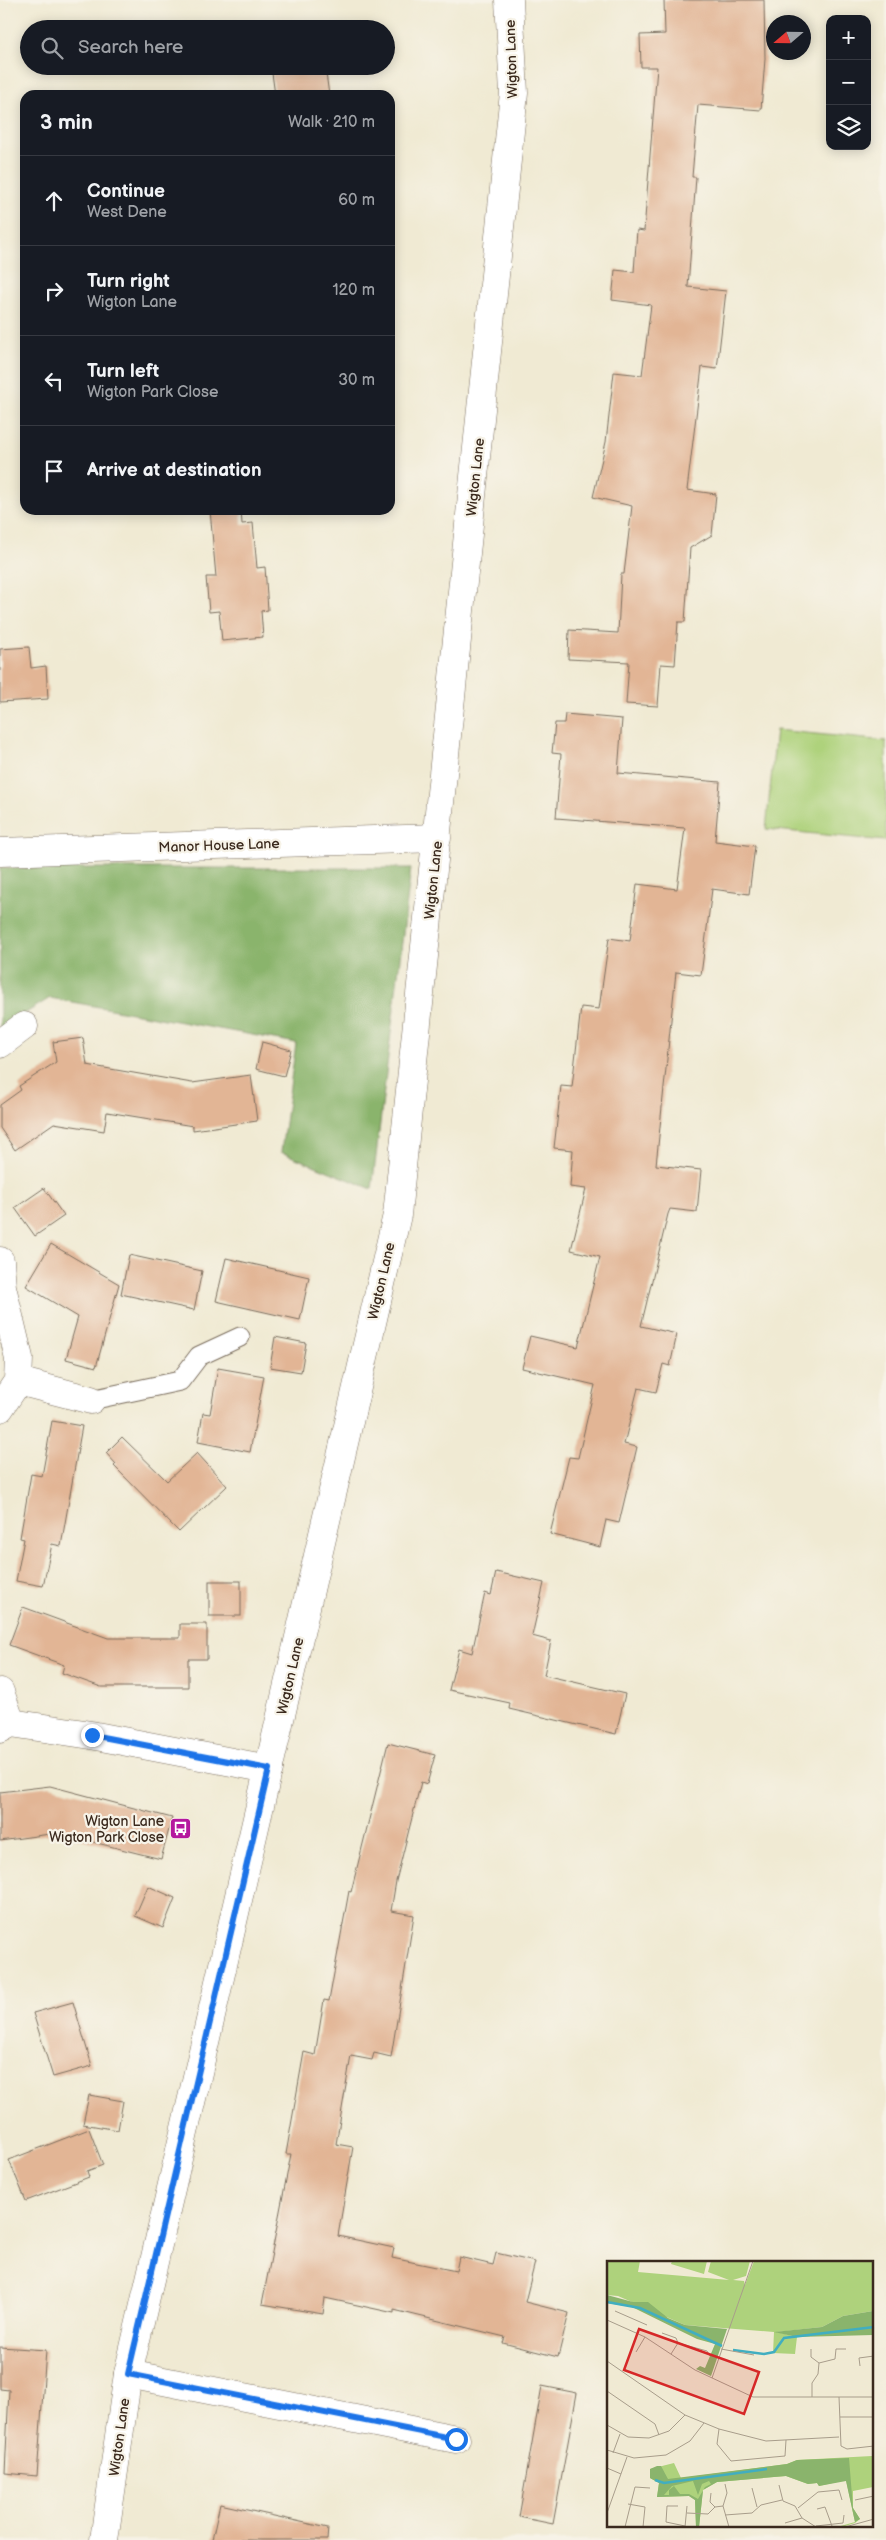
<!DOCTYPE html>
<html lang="en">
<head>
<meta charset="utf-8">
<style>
  :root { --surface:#171b24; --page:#242831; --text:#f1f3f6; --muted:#9ea1a6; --line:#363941 }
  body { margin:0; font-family:"Balsamiq Sans",sans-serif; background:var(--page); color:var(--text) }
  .controls { position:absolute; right:15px; top:15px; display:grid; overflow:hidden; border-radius:10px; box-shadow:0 2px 12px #0003 }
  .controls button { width:45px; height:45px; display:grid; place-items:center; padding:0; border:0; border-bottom:1px solid var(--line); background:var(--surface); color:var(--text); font:25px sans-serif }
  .compass { position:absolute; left:766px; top:15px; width:45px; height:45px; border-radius:50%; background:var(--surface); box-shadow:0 2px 12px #0003; rotate:250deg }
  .stop { position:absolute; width:15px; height:15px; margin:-11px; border:4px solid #1a73e8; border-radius:50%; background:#fff }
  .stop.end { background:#1a73e8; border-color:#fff; box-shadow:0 1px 5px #0008 }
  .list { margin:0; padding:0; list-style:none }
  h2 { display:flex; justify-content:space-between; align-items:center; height:65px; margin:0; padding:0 20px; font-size:21px }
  h2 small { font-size:16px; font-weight:400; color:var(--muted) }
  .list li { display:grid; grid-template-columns:32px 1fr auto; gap:15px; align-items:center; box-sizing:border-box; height:90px; padding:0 20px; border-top:1px solid var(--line) }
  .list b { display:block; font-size:19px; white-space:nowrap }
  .list p { margin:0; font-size:16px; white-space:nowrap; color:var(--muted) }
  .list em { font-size:16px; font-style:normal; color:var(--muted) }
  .icon { flex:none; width:28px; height:28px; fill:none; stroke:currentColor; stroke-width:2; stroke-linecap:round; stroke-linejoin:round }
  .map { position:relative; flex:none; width:886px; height:2540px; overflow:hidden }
  .search { position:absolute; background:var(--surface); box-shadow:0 2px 12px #0003; left:20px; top:20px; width:375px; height:55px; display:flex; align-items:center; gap:12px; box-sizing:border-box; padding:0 18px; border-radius:28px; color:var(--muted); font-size:19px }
  .panel { position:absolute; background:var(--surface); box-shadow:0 2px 12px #0003; left:20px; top:90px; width:375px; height:425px; border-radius:15px }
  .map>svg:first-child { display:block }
  .green { fill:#aed27c; stroke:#747e4d }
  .forest { fill:#8ab46c; stroke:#626f45 }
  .building { fill:#e2b595 }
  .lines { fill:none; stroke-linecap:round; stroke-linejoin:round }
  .lane-casing { stroke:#7a6d5d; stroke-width:21 }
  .street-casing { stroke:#7a6d5d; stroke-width:29 }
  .lane { stroke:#fff; stroke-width:19 }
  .street { stroke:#fff; stroke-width:28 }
  .route { stroke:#1a73e8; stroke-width:6 }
  .labels { text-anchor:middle; stroke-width:4.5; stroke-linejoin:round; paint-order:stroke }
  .street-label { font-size:14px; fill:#3b2a1e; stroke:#f7f3e8 }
  .poi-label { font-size:14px; fill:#3b2a1e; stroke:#f7f3e8; text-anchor:end }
  .inset-river { fill:none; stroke:#41aec0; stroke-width:2.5 }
  .inset-road { fill:none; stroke:#a89d8b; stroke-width:1 }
  .view { fill:#d62828; fill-opacity:0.15; stroke:#d62828; stroke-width:2.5 }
  .inset-edge { fill:none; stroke:#3b2a1e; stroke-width:2.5 }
</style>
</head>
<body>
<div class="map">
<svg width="886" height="2540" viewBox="0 0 886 2540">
  <rect width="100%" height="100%" fill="#f7f3e8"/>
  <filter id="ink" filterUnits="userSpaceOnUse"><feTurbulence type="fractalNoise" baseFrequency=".02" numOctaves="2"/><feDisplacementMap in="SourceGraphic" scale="10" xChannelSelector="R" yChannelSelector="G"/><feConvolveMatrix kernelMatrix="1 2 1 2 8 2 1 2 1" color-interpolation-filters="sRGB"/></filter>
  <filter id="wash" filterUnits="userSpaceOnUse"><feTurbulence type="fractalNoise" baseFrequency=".0096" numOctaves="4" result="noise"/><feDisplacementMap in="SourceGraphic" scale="20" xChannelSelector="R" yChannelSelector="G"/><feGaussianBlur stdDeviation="1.12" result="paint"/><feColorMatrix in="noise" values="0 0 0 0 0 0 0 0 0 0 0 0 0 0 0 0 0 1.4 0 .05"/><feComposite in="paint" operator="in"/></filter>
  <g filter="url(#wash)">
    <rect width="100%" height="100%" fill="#f0ead3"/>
    <!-- green -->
    <polygon class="green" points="776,730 886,741 886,841 766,829"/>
    <!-- forest -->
    <polygon class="forest" points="0,868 411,868 372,1189 281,1152 296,1043 50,998 0,1029"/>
    <g id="blocks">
      <!-- building -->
      <g class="building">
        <polygon points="664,0 764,0 765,59 761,110 698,105 692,177 696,177 688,287 726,291 717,369 702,367 687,490 716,494 712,535 690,548 685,622 678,622 675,665 661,664 658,706 626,704 629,662 568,659 569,630 618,633 621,574 624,574 632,506 593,497 606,442 614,372 642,375 651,305 612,300 615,270 634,272 637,230 644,231 657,67 641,67 640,35 665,34"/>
        <polygon points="271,66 325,66 329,95 275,95"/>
        <polygon points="210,510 241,510 242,524 253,523 257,568 265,567 268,610 261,611 263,637 222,641 219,611 209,612 206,577 216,577"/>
        <polygon points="29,647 31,668 46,666 48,699 0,702 0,649"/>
        <polygon points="565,714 622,719 618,773 720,782 715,841 755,846 749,894 712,889 701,975 676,972 656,1165 701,1170 697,1212 670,1209 668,1214 641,1326 677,1334 670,1366 663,1364 656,1392 638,1388 624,1444 637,1447 619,1523 606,1520 600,1547 550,1534 569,1457 578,1458 595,1385 522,1368 530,1336 578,1347 600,1257 571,1250 586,1189 570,1187 573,1150 554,1148 561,1086 572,1087 581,1007 599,1009 609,938 630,941 637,884 677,889 685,828 556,818 561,754 552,753 555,723 564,723"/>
        <polygon points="83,1038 87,1065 192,1083 251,1075 257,1121 193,1130 193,1126 107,1112 104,1131 54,1123 15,1150 0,1128 0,1105 21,1090 19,1086 56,1062 53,1042"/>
        <polygon points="262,1042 291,1050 284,1076 256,1069"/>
        <polygon points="44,1188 64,1216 35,1236 15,1208"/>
        <polygon points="51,1244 119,1284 96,1367 66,1359 78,1317 26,1286"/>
        <polygon points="129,1255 202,1271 194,1310 121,1294"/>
        <polygon points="226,1258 309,1277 300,1320 216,1301"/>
        <polygon points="275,1337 306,1343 301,1372 270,1367"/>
        <polygon points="218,1368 264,1376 250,1452 198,1442 203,1413 210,1414"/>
        <polygon points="52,1421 82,1426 61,1546 52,1544 43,1586 16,1581 24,1539 20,1538 31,1474 42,1476"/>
        <polygon points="122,1437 167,1481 197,1453 227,1486 179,1532 114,1466 116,1464 106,1453"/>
        <polygon points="496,1572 544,1583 532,1636 551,1641 544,1675 625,1694 616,1734 509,1709 510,1703 449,1690 459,1649 472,1653 485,1593 491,1595"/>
        <rect x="209" y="1581" width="32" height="35"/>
        <polygon points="23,1607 108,1638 180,1638 180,1624 207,1624 207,1659 188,1659 188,1687 101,1687 62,1673 64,1665 9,1645"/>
        <polygon points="388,1743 435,1755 427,1784 421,1782 396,1881 391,1911 414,1915 391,2057 374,2053 372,2060 351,2056 336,2144 353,2147 338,2236 394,2248 392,2258 456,2271 459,2257 493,2265 496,2253 535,2262 525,2302 569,2313 558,2357 503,2343 505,2337 394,2310 394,2313 325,2298 323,2314 262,2304 291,2154 286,2154 304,2052 315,2055 324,2000 329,2001 349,1891 351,1892"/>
        <polygon points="50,1786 172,1818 161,1859 57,1833 0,1841 0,1792"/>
        <polygon points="148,1886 175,1898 163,1928 135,1916"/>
        <polygon points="73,2002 92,2066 53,2077 33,2013"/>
        <polygon points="89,2095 123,2101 118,2130 83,2124"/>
        <polygon points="89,2129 103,2165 87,2171 89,2177 26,2201 9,2160"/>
        <polygon points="0,2347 46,2350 37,2476 5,2473 9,2390 0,2389"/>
        <polygon points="542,2386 577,2393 553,2524 519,2517"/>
        <polygon points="220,2504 328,2528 327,2540 212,2540"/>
      </g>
    </g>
  </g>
  <g filter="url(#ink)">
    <use href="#blocks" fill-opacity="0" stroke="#7a6d5d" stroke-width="1"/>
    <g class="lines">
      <defs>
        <polyline id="lane" points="91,1400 180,1381 199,1356 240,1337"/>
        <g id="street">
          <polyline points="0,852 437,838"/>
          <polyline points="0,1044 24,1026"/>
          <polyline points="0,1261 2,1287 19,1358 18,1381 0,1408"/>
          <polyline points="18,1381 91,1400"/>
          <polyline points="0,1692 11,1723"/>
          <polyline points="0,1729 11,1723 91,1735 269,1769"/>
          <polyline points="128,2374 456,2439"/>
          <polyline points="104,2540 128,2374 397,1215 514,93 509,0"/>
        </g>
      </defs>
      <!-- lane casing -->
      <use href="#lane" class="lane-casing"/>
      <!-- street casing -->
      <use href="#street" class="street-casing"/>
      <!-- lane -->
      <use href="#lane" class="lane"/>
      <!-- street -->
      <use href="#street" class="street"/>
    </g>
  </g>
  <g class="lines" filter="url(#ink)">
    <!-- route -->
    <polyline class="route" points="92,1735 269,1769 128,2374 456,2439"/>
  </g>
  <!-- icons -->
  <defs>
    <symbol id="bus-square" viewBox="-11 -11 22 22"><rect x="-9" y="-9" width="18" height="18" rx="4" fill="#b5179e" stroke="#f7f3e8"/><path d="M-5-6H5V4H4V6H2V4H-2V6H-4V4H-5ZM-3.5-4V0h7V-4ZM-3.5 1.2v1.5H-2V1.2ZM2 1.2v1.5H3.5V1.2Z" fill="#fff"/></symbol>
  </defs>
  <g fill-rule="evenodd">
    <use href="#bus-square" x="168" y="1816" width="25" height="25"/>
  </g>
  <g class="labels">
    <!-- street labels -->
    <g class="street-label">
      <text transform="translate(511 59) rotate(-92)" y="5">Wigton Lane</text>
      <text transform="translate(475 477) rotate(-84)" y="5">Wigton Lane</text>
      <text transform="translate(219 845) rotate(-2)" y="5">Manor House Lane</text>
      <text transform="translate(433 880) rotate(-84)" y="5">Wigton Lane</text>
      <text transform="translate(381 1281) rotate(-77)" y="5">Wigton Lane</text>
      <text transform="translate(290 1676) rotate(-77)" y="5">Wigton Lane</text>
      <text transform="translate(119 2437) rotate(-82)" y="5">Wigton Lane</text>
    </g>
    <!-- poi labels -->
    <g class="poi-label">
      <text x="164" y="1826">Wigton Lane<tspan x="164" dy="16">Wigton Park Close</tspan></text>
    </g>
  </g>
  <!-- overview -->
  <g transform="translate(607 2261)">
    <rect width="266" height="266" fill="#f0ead3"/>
    <path d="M0 0H33L31 11 122 19 101 11 104 0H143L139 15 126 19 137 20 138 24 147 0H266V50L236 55 215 66 170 71 190 76 188 93 166 92 167 71 78 64 11 35 0 34ZM65 0H100L97 13 64 3ZM265 195 266 226 246 230V247L253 258 248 262 235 266H230L248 261 239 219 212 225 210 222 201 223 179 215 110 221 96 229 92 266H89L88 239 82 235 50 236 52 222 43 217V208L67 202 74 217 180 203 190 199Z" fill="#aed27c"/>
    <path d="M0 34 26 41H41L61 57 78 64 120 68 104 115 89 108 93 105 98 107 108 83 90 78 25 46 0 42ZM266 50V74L190 76 167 71 215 66 236 55ZM242 197 246 247 253 258 248 261 239 220 212 225 210 222 201 223 179 215 110 221 96 229 92 266H89L88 239 82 235 50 236 52 222 43 217V208L50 205H54L61 218 180 203 190 199ZM86 220 91 234 95 223 102 220 104 223 98 226 91 238 82 233H73L67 225 62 229V234H57L65 225Z" fill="#8ab46c" fill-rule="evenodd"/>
    <path class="inset-river" d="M0 41 33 47 115 85M126 89 157 93 167 91 177 77 267 66M48 219 57 222 160 208"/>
    <path class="inset-road" d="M8 50 40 64M0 59 38 76 88 109 146 136H267M55 72 69 77 71 82 64 93M71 82 100 90 103 95M114 88 147 94M204 88V96L212 102M29 91 38 76M0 100 78 154 112 168 159 180 232 176M253 105 252 97 267 95M105 117 146 0M0 130 48 163 52 174M205 136V122L211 113 212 102 228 98 229 88H239M232 136 234 185 240 188 267 185M233 156H267M0 164 21 176 42 177 62 170 78 154M112 168 110 183 124 200 178 195 179 179M0 189 27 197 59 194 83 180 97 162M6 192 13 173M0 207 14 213M118 223 120 232 116 245 122 266M172 224 176 240 188 245 195 257 209 266M145 227 150 246M104 232 103 241 108 246M248 239 267 235M21 243 38 246 36 266M71 245H60L59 261 78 265M191 247 211 231 232 229 235 239M210 248 218 246 225 265M0 252 20 196M80 252 101 253 108 246 116 245M118 254 145 252 154 244 175 239M178 262 195 257M209 265 236 262 237 254M18 266 28 226 43 227M78 266 80 245M238 266 267 258"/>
    <path class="view" d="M32 68 152 111 137 153 17 109Z"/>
    <rect width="266" height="266" class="inset-edge"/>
  </g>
</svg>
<div class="controls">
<button>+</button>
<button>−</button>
<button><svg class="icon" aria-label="layers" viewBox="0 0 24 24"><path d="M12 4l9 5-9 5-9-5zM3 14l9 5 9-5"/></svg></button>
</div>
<svg class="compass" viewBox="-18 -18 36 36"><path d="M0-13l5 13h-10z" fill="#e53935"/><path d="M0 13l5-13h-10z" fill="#9ea1a6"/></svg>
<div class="stop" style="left:456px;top:2439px"></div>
<div class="stop end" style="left:92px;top:1735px"></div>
<div class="search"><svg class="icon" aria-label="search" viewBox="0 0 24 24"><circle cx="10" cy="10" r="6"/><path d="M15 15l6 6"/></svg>Search here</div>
<section class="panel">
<h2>3 min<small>Walk · 210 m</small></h2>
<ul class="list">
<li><svg class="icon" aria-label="ahead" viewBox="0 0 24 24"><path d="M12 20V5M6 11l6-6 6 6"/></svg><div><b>Continue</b><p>West Dene</p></div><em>60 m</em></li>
<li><svg class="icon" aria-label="right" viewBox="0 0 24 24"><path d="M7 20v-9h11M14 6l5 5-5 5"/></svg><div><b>Turn right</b><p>Wigton Lane</p></div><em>120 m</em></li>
<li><svg class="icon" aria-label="left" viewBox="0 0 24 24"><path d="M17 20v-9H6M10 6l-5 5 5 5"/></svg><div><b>Turn left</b><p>Wigton Park Close</p></div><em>30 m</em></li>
<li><svg class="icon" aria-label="arrive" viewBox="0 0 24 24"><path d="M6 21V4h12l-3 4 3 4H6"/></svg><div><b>Arrive at destination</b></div></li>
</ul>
</section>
</div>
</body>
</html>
